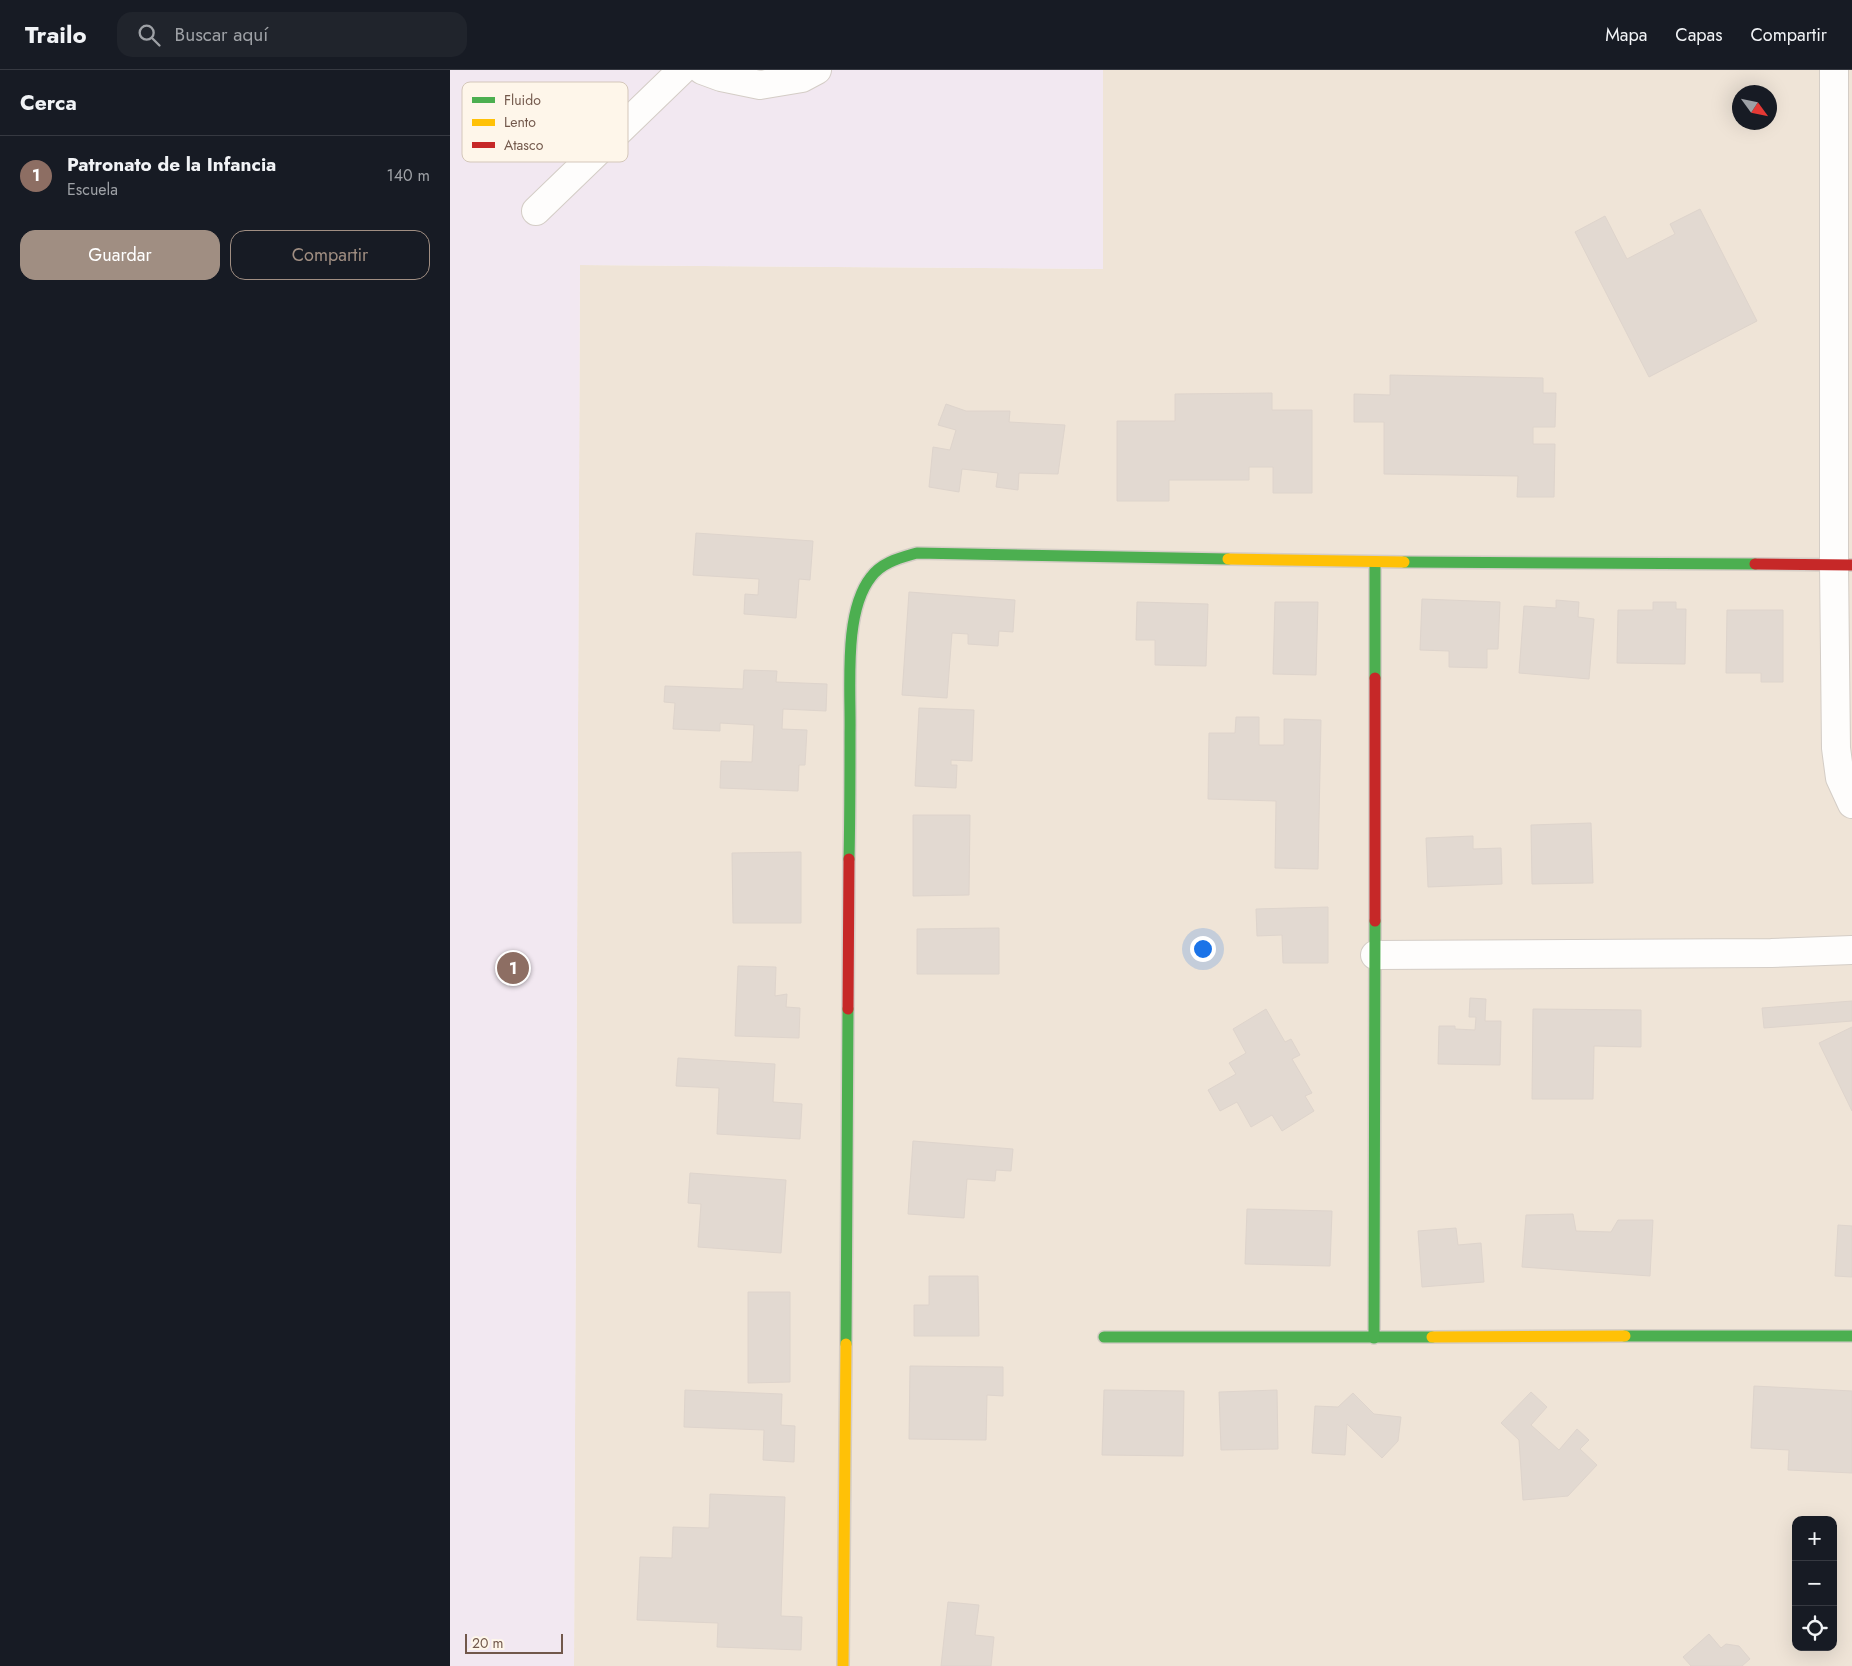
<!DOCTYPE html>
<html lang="es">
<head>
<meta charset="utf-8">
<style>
  :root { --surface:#171b24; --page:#20242c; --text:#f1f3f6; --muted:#9ea1a6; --line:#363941; --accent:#a08e82 }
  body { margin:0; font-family:Jost,sans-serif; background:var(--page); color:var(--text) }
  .controls { position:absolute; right:15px; bottom:15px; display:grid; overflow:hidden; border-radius:10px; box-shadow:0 5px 20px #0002 }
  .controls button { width:45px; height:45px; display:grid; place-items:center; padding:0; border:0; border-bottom:1px solid var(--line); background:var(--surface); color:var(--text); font:25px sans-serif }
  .compass { position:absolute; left:1282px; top:15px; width:45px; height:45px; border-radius:50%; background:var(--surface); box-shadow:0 5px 20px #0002; rotate:123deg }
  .scale { position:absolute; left:15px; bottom:12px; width:98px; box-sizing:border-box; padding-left:5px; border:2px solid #72584b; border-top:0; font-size:14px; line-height:18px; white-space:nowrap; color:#72584b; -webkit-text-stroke:4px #fef6ea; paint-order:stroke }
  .you { position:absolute; left:752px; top:878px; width:18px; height:18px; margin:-12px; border:4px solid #fff; border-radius:50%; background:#1a73e8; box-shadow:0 0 0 8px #1a73e833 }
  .badge { display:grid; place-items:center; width:32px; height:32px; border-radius:50%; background:var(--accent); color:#fff; font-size:16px; font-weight:700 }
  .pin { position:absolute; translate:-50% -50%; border:2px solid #fff; box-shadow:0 1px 5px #0006 }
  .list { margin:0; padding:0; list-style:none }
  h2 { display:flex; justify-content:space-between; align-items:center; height:65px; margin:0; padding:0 20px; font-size:21px }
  h2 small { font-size:16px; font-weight:400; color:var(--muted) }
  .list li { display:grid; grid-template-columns:32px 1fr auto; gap:15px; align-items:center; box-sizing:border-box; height:80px; padding:0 20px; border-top:1px solid var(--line) }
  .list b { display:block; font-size:19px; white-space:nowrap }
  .list p { margin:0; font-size:16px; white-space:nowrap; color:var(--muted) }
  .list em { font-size:16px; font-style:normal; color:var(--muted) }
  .actions { display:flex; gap:10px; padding:15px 20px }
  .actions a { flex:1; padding:11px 0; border:1px solid var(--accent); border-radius:15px; text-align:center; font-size:18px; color:var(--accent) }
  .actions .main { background:var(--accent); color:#fff }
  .icon { flex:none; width:28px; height:28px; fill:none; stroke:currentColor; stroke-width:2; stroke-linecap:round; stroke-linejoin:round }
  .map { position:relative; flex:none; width:1402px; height:1596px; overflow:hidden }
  header { display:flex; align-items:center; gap:30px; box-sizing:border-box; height:70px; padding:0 25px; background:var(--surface); border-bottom:1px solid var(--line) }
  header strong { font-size:24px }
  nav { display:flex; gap:28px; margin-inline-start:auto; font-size:18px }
  .search { width:350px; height:45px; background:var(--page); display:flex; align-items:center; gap:12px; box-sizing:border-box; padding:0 18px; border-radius:15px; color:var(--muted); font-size:19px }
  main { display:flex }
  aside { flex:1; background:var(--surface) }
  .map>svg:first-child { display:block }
  .residential { fill:#efe4d7; fill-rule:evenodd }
  .education { fill:#f2e8f1 }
  .building { fill:#e2d9d1; stroke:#ded4cc }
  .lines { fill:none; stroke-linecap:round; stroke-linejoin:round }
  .street-casing { stroke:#d4cdc6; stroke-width:30 }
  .fast-casing { stroke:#d5cdc6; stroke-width:14 }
  .slow-casing { stroke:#d5cdc6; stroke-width:14 }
  .jam-casing { stroke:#d5cdc6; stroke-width:14 }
  .street { stroke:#fefdfc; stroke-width:28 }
  .fast { stroke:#4caf50; stroke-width:11 }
  .slow { stroke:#ffc107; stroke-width:11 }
  .jam { stroke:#c62828; stroke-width:11 }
  .key { fill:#fef6ea; stroke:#d4c7ba; stroke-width:1 }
  .key-label { font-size:14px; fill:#72584b }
</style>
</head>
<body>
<header>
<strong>Trailo</strong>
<div class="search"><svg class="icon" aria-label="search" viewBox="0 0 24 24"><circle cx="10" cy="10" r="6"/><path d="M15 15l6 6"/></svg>Buscar aquí</div>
<nav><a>Mapa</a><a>Capas</a><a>Compartir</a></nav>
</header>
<main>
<aside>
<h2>Cerca<small></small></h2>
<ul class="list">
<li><span class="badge" style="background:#8d6e63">1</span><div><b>Patronato de la Infancia</b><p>Escuela</p></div><em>140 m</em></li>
</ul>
<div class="actions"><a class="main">Guardar</a><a>Compartir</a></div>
</aside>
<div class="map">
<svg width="1402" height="1596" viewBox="0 0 1402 1596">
  <rect width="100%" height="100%" fill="#f6f1e9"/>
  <!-- residential -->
  <path class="residential" d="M653 0H1402V1596H124L130 195 653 199ZM1290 22H1320V52H1290ZM1346 1450H1383V1577H1346Z"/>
  <!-- education -->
  <polygon class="education" points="0,0 653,0 653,199 130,195 124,1596 0,1596"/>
  <!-- building -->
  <g class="building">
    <polygon points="1250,139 1307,251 1199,307 1125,162 1155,146 1177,189 1225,164 1220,154"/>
    <polygon points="940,305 1093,308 1093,323 1106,323 1105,357 1083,357 1083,374 1105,374 1104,427 1067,427 1068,406 934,404 934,352 904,352 904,324 940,325"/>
    <polygon points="822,323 822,340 862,340 862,423 823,423 823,397 799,397 799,410 719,410 719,431 667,431 667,351 725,351 725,324"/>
    <polygon points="496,334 516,341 560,341 559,352 615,355 608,404 569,403 568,420 546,417 548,403 512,399 509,422 479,417 483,377 500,380 506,360 488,355"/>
    <polygon points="246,463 363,471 360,510 349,509 346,548 294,544 295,524 308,525 309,509 243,505"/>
    <polygon points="459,522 565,530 563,562 549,561 548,576 518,574 518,564 502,563 497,628 452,625"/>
    <polygon points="972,529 1050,532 1048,579 1037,579 1037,598 999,597 999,581 970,580"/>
    <polygon points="1106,530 1129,532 1128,547 1144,549 1139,609 1069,603 1074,536 1106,538"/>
    <polygon points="687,532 758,534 756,596 705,595 705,570 686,570"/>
    <polygon points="825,532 868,532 866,605 823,604"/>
    <polygon points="1203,532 1226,532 1226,539 1236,539 1235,594 1167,593 1168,540 1203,540"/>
    <polygon points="1277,540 1333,540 1333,612 1311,612 1311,603 1276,603"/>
    <polygon points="294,600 327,601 326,612 377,614 376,641 333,639 332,659 357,660 355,695 349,695 348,721 270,718 271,691 302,692 304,655 270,653 270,661 223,659 225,633 214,632 215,616 293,619"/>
    <polygon points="469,638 524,640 522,691 501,690 501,695 507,695 506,718 465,716"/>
    <polygon points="786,647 809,647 809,675 834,675 834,649 871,650 868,799 825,798 826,731 758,729 759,663 785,663"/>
    <polygon points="463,745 520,745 519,825 463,826"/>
    <polygon points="1141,753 1143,813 1082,814 1081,755"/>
    <polygon points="1023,766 1023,779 1051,778 1052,814 978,817 976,768"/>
    <polygon points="351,782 351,853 283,853 282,783"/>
    <polygon points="878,837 878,893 833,893 832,865 807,866 806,839"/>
    <polygon points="549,858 549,904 467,904 467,859"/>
    <polygon points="288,896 326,897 325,926 337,924 336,937 350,938 349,968 285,966"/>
    <polygon points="1020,928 1036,929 1035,951 1051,951 1050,995 988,994 989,956 1005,956 1005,959 1025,960 1026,947 1019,947"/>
    <polygon points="1402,931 1402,951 1314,958 1312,938"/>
    <polygon points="816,939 835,972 841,969 850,985 842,989 862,1023 855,1026 864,1041 832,1061 822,1045 801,1057 787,1032 770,1041 758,1020 786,1004 779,993 796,983 783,959"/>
    <polygon points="1083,939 1191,940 1191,977 1144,976 1143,1029 1082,1029"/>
    <polygon points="1402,957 1402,1041 1369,973"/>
    <polygon points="228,988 325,994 323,1032 352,1034 350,1069 267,1064 269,1018 226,1016"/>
    <polygon points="463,1071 563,1079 561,1101 546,1100 545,1111 517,1109 514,1148 458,1144"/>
    <polygon points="240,1103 336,1110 331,1183 248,1177 251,1134 238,1133"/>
    <polygon points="797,1139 882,1141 880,1196 795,1194"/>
    <polygon points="1123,1144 1126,1161 1161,1162 1168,1150 1203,1150 1200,1206 1072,1197 1076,1145"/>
    <polygon points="1388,1155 1402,1156 1402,1207 1385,1206"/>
    <polygon points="1006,1158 1008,1175 1031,1173 1034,1212 972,1217 968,1161"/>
    <polygon points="479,1206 528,1206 529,1266 464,1266 464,1235 479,1235"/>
    <polygon points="298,1222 340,1222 340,1312 298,1313"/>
    <polygon points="460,1296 553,1297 553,1326 537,1325 536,1370 459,1369"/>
    <polygon points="1304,1316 1402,1321 1402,1403 1338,1400 1339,1380 1301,1378"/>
    <polygon points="235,1320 332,1324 331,1355 345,1356 344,1392 313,1390 314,1360 234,1357"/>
    <polygon points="654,1320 734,1321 733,1386 652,1385"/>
    <polygon points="827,1320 828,1379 771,1380 769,1322"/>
    <polygon points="1081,1322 1097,1337 1081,1355 1109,1380 1127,1359 1139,1370 1130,1379 1147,1395 1118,1426 1073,1430 1069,1370 1051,1353"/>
    <polygon points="903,1323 924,1344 951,1347 948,1371 932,1388 897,1354 895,1385 862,1383 865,1336 888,1337"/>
    <polygon points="260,1424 335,1427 331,1546 352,1547 351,1580 267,1577 268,1553 187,1550 190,1487 222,1488 223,1457 259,1458"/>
    <polygon points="498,1532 529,1535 525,1565 544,1567 541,1596 491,1596"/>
    <polygon points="1259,1564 1271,1578 1276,1574 1289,1576 1300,1589 1292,1596 1241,1596 1233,1587"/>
  </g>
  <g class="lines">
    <defs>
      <g id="street">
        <polyline points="252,0 271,7 310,15 352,8 367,0"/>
        <polyline points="1384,0 1384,495 1386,678 1390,708 1402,734"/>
        <polyline points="86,141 232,0"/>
        <polyline points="925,885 1321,883 1402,880"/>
      </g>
      <g id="fast">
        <polyline points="954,492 1305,494"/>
        <polyline points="925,608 925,492"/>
        <path d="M399 789C400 747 400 705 400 663 401 619 393 542 421 507 432 492 450 488 467 483L778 489"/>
        <polyline points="1175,1266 1402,1266"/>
        <polyline points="654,1267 982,1267"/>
        <polyline points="924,1268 925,851"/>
        <polyline points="396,1274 398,939"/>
      </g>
      <g id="slow">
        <polyline points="778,489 954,492"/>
        <polyline points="982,1267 1175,1266"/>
        <polyline points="393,1596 396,1274"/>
      </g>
      <g id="jam">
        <polyline points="1305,494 1402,495"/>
        <polyline points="925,851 925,608"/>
        <polyline points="398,939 399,789"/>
      </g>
    </defs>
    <!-- street casing -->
    <use href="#street" class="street-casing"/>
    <!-- fast casing -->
    <use href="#fast" class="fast-casing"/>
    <!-- slow casing -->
    <use href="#slow" class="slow-casing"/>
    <!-- jam casing -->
    <use href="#jam" class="jam-casing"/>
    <!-- street -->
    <use href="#street" class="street"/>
    <!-- fast -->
    <use href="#fast" class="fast"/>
    <!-- slow -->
    <use href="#slow" class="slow"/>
    <!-- jam -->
    <use href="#jam" class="jam"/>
  </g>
  <!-- legend -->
  <rect x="12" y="12" width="166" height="80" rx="8" class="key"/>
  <rect x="22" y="27" width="23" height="6" fill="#4caf50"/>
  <rect x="22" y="49" width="23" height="7" fill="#ffc107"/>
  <rect x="22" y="72" width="23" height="6" fill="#c62828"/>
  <g class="key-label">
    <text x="54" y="35">Fluido</text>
    <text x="54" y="57">Lento</text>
    <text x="54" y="80">Atasco</text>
  </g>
</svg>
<div class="controls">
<button>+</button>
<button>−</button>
<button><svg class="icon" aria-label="locate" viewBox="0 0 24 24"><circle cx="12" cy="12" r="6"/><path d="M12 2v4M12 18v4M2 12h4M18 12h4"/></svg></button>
</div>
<svg class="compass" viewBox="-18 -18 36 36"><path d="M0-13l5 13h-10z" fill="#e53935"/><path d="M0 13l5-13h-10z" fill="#9ea1a6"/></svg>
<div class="scale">20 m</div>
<div class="you"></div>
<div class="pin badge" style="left:63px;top:898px;background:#8d6e63">1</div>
</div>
</main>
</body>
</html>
